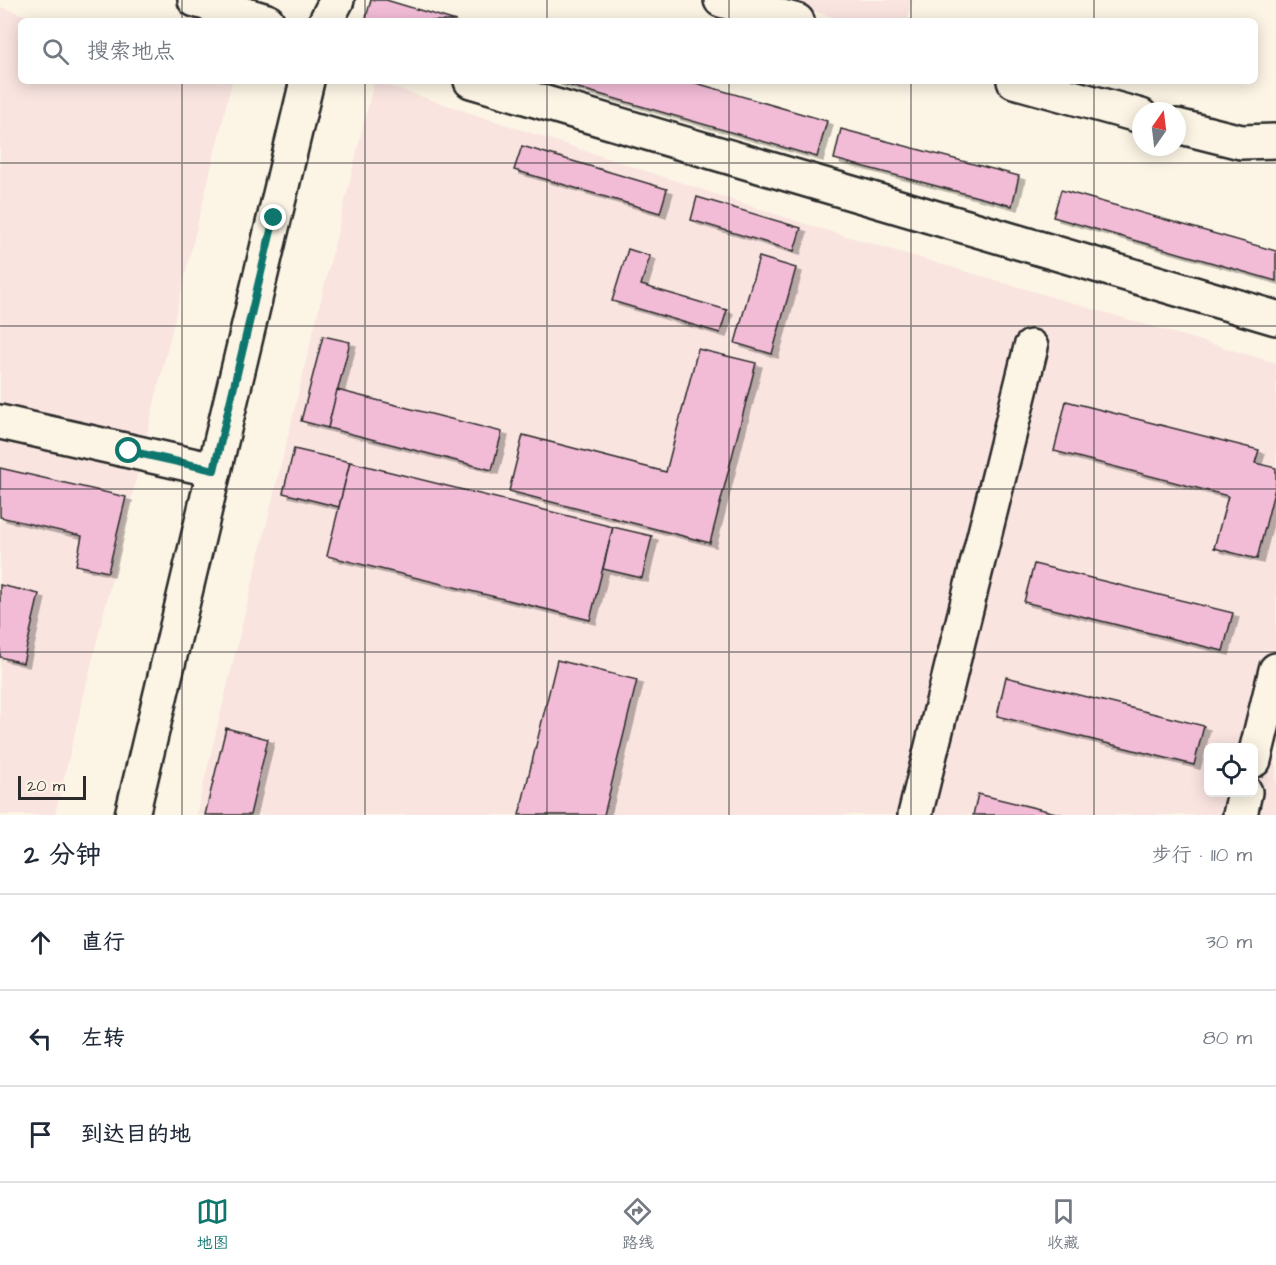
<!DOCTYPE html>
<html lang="zh">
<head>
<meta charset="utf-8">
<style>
  :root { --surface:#fff; --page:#f6f6f7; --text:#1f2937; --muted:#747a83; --line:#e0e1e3; --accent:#0f766e }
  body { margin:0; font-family:"Architects Daughter","LXGW WenKai TC",sans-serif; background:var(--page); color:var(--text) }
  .controls { position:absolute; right:18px; bottom:18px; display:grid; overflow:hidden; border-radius:9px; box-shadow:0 3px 15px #0003 }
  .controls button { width:54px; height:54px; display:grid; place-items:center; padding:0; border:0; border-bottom:2px solid var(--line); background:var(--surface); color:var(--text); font:30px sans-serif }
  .compass { position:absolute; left:1132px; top:102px; width:54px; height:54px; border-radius:50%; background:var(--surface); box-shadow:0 3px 15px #0003; rotate:14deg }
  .scale { position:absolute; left:18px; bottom:15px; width:68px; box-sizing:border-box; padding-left:6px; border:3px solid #2b2b2b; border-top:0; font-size:16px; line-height:21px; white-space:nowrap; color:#2b2b2b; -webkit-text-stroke:4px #fcf5e5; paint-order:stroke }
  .stop { position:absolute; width:18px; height:18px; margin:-14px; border:4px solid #0f766e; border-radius:50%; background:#fff }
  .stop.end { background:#0f766e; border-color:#fff; box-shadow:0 2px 6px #0008 }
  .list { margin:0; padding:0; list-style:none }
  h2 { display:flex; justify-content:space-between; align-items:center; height:78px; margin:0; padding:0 24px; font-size:26px }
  h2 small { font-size:20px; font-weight:400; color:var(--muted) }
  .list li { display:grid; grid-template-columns:39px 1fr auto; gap:18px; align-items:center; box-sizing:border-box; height:96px; padding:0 24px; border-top:2px solid var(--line) }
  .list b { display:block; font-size:22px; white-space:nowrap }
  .list em { font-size:20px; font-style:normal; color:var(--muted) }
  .icon { flex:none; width:33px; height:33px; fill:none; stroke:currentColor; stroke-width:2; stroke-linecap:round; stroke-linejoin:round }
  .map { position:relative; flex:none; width:1276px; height:815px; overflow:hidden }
  .search { position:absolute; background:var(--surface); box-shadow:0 3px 15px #0003; left:18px; right:18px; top:18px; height:66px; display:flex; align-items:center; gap:15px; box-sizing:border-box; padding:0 21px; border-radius:9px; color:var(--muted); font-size:22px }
  .sheet { height:366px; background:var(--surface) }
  nav { display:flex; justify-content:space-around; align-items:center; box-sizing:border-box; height:84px; border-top:2px solid var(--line); background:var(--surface); font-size:16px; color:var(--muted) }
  nav a { display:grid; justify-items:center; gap:3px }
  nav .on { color:var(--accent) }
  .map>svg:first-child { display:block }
  .built { fill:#f9e4e0; fill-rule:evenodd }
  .building { fill:#f2bcd6; stroke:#2b2b2b; stroke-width:1.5; filter:url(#shadow) }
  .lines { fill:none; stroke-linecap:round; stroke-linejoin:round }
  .minor-casing { stroke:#2b2b2b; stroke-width:38 }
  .major-casing { stroke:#2b2b2b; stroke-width:38 }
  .minor { stroke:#fcf5e5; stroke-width:33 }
  .major { stroke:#fcf5e5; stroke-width:33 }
  .route { stroke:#0f766e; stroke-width:8 }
  .grid { fill:none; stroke:#2b2b2b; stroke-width:1.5; stroke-opacity:0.55 }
</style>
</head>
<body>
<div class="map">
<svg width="1276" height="815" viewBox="0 0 1276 815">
  <defs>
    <filter id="shadow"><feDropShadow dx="6" dy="4" stdDeviation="0" flood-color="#0004"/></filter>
  </defs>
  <rect width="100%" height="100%" fill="#fcf5e5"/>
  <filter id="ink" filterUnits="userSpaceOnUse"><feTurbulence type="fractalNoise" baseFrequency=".0167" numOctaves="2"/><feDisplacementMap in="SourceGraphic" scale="12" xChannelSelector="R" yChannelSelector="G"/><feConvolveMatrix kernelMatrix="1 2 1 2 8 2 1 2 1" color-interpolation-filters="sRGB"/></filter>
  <g filter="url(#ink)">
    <!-- built -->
    <g class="built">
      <polygon points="773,0 913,0 907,21 849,21"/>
      <polygon points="0,7 43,21 21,21 21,81 232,81 55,815 0,815"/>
      <path d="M374 81 812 226 1276 363V815H196ZM1208 748H1254V792H1208Z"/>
    </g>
    <!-- building -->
    <g class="building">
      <polygon points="371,0 386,0 456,21 365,21"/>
      <polygon points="554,81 689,81 827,121 817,157"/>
      <polygon points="841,129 1019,176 1012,206 834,159"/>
      <polygon points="522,146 667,189 660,213 514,170"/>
      <polygon points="1061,190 1276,251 1276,281 1053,217"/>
      <polygon points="697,197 801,228 794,251 691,220"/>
      <polygon points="628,249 650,256 641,285 727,310 720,333 612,301"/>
      <polygon points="759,257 796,268 772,354 735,343"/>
      <polygon points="323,336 350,342 328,428 301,421"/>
      <polygon points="698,349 756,363 710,543 509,491 523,435 666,472"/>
      <polygon points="337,390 502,432 492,470 328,428"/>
      <polygon points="1066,401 1259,450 1255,463 1276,468 1276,484 1257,559 1214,548 1228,496 1054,451"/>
      <polygon points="294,449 350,462 339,507 283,493"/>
      <polygon points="350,462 613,527 590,620 327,556"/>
      <polygon points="0,468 126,497 108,572 76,565 82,536 0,517"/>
      <polygon points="613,527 652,536 642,578 603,569"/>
      <polygon points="1034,564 1233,613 1223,651 1024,602"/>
      <polygon points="0,585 39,594 23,663 0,657"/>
      <polygon points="557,660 637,680 604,815 519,815"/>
      <polygon points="1006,677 1204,726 1194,765 997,716"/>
      <polygon points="226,728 268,739 250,815 205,815"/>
      <polygon points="978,794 1064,815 973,815"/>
    </g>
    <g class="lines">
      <defs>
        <g id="minor">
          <polyline points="195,0 267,21"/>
          <polyline points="721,0 797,21"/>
          <polyline points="471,81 1276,318"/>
          <polyline points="1014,81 1141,116"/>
          <polyline points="1177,126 1241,142 1276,141"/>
          <polyline points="0,422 214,470"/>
          <polyline points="1254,760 1276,670"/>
          <polyline points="132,815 307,81"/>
          <polyline points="915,815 1031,347"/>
          <polyline points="1240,815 1245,792"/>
        </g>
        <polyline id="major" points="326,21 337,0"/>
      </defs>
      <!-- minor casing -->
      <use href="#minor" class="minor-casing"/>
      <!-- major casing -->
      <use href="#major" class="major-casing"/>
      <!-- minor -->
      <use href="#minor" class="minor"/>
      <!-- major -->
      <use href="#major" class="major"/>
    </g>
  </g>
  <g class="lines" filter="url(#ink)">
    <!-- route -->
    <polyline class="route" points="129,451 214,470 274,218"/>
  </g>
  <!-- grid -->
  <path class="grid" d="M182 0V21M365 0V21M547 0V21M729 0V21M911 0V21M1094 0V21M182 81V815M365 81V815M547 81V815M729 81V815M911 81V815M1094 81V815M0 163H1276M0 326H1276M0 489H1276M0 652H1276"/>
</svg>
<div class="controls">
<button><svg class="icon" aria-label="locate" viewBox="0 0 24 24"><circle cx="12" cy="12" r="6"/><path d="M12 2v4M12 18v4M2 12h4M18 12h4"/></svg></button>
</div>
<svg class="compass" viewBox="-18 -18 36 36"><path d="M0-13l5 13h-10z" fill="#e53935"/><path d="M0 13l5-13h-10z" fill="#747a83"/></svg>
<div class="scale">20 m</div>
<div class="stop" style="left:129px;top:451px"></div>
<div class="stop end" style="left:274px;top:218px"></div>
<div class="search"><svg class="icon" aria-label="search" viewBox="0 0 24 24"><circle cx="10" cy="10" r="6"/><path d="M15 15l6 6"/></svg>搜索地点</div>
</div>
<section class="sheet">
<h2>2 分钟<small>步行 · 110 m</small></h2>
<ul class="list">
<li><svg class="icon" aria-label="ahead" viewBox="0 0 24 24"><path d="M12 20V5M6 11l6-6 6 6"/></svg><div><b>直行</b></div><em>30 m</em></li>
<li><svg class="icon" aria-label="left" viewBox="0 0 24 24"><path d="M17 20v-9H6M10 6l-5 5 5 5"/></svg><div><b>左转</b></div><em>80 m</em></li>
<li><svg class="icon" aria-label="arrive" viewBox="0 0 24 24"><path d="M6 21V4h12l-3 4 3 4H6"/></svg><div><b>到达目的地</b></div></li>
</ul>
</section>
<nav>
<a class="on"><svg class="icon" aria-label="map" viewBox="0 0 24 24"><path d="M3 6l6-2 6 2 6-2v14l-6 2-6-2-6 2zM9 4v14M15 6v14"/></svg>地图</a>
<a><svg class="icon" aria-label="directions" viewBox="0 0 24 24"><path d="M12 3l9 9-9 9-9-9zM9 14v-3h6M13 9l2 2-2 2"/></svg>路线</a>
<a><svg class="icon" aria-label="saved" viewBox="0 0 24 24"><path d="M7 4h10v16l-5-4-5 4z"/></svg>收藏</a>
</nav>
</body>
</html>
